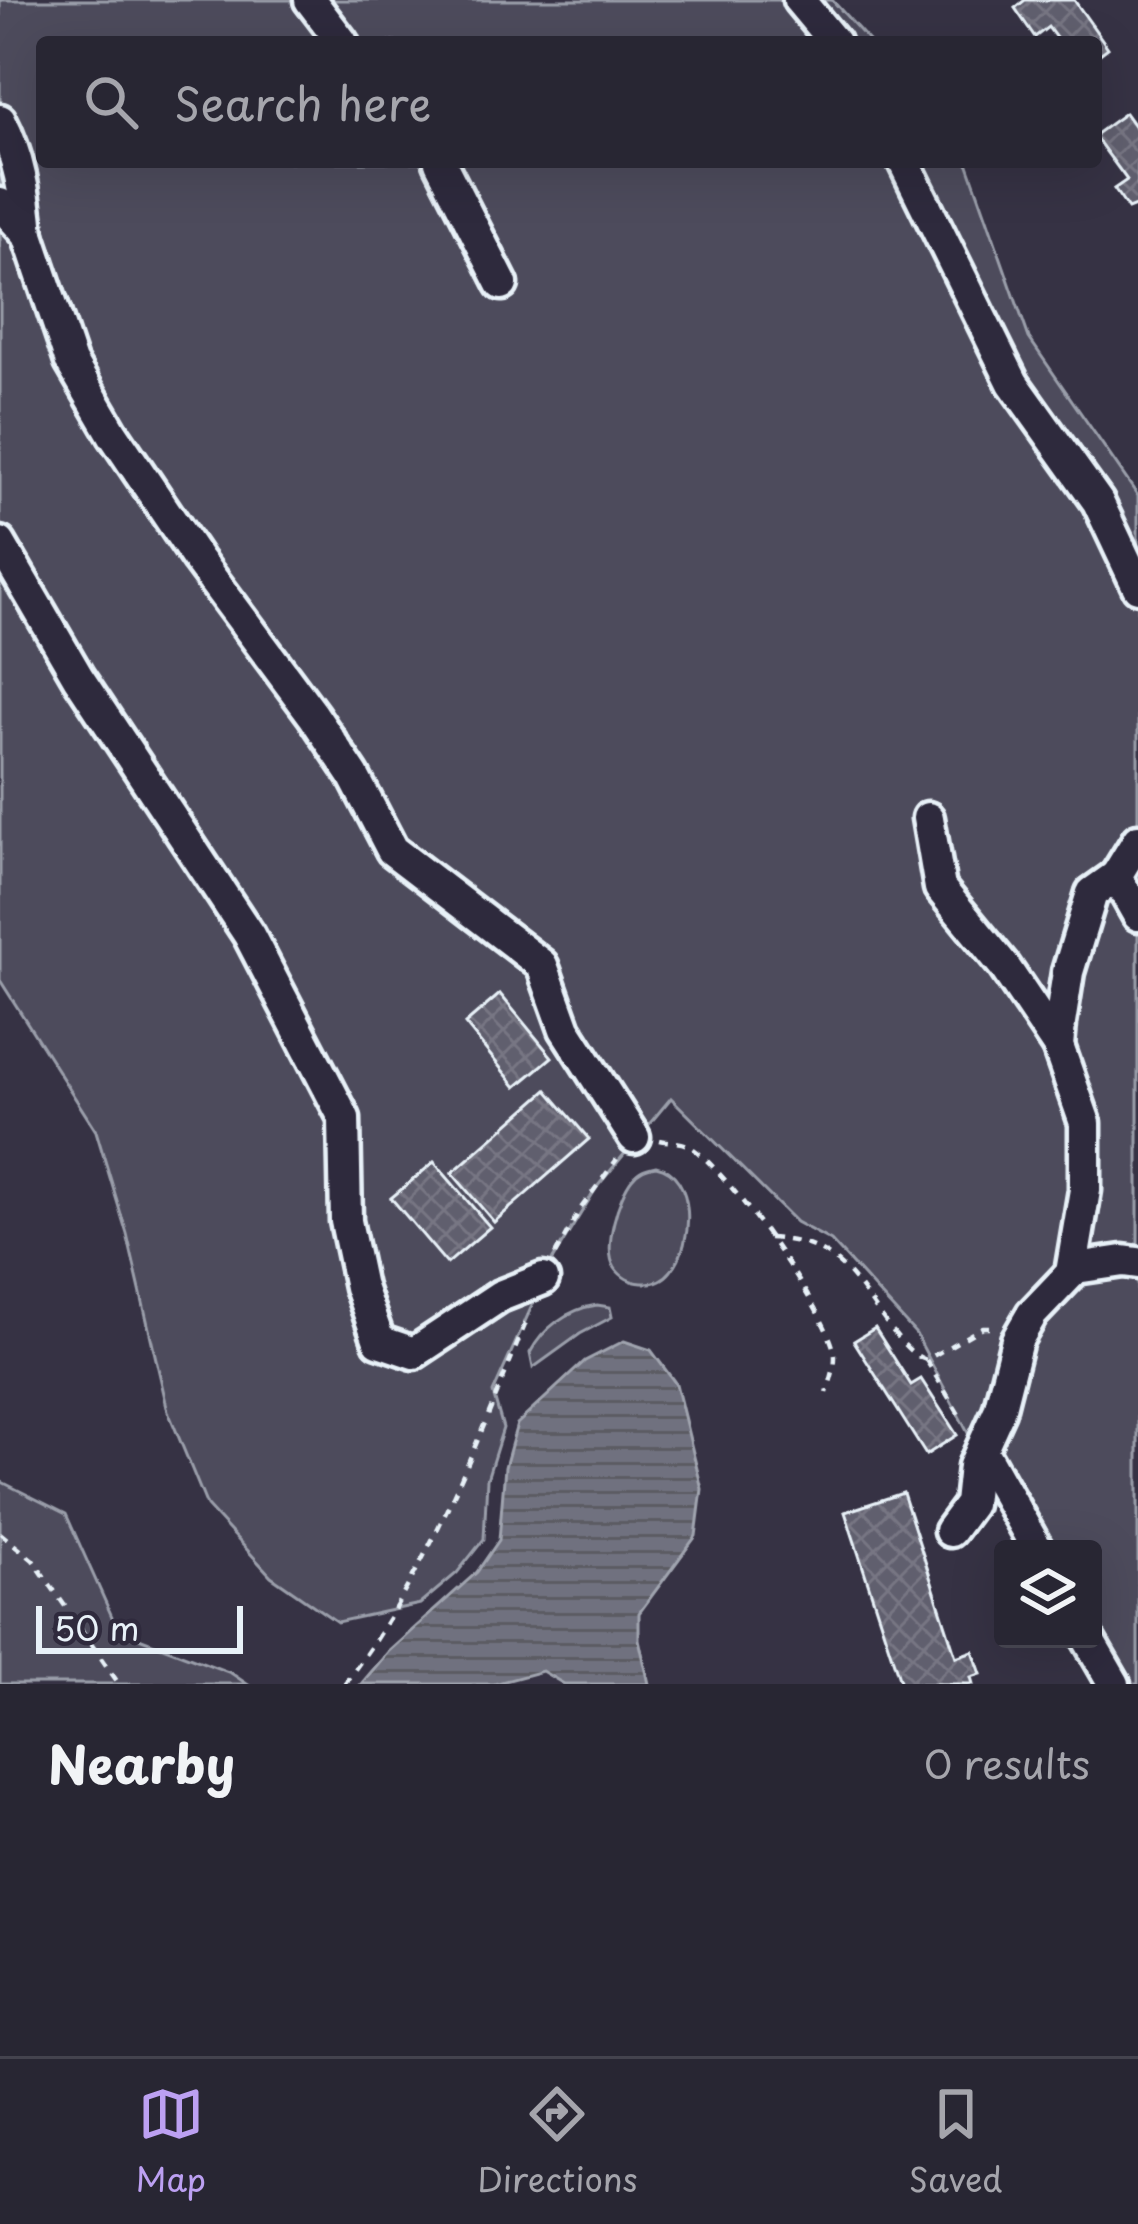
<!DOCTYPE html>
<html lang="en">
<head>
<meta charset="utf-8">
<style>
  :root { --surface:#282633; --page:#302e3b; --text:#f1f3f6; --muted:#a5a5ac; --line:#44434e; --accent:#bca0f2 }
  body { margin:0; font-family:"Playpen Sans",sans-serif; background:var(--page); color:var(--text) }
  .controls { position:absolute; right:36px; bottom:36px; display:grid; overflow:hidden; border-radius:12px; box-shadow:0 12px 48px #0002 }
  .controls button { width:108px; height:108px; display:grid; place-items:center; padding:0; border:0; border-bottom:3px solid var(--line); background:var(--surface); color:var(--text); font:60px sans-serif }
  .scale { position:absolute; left:36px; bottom:30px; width:207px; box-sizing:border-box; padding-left:12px; border:6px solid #e8f1f8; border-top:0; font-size:33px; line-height:42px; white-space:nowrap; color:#e8f1f8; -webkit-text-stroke:9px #2f2a3d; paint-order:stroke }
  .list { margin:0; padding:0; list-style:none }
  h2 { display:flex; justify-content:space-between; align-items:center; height:156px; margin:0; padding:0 48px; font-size:51px }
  h2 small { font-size:39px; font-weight:400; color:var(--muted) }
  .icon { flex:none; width:66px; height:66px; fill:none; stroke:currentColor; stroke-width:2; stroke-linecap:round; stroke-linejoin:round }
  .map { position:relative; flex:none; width:1138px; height:1684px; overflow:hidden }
  .search { position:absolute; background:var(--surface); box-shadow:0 12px 48px #0002; left:36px; right:36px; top:36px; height:132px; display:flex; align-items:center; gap:30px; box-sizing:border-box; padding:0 42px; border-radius:12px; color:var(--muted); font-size:45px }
  .sheet { height:372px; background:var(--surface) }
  nav { display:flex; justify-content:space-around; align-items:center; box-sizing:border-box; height:168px; border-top:3px solid var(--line); background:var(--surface); font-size:33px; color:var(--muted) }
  nav a { display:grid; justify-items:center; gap:6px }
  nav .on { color:var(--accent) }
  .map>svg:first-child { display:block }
  .green { fill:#4d4b5c; stroke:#9a9eaa; stroke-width:3 }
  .water { fill:url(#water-rules); stroke:#a0a4af; stroke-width:3 }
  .building { fill:url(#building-cross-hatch); stroke:#e8f1f8; stroke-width:3 }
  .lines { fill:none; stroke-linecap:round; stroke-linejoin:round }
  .minor-casing { stroke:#e8f1f8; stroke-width:39 }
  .path { stroke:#e8f1f8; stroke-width:4.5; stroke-dasharray:9 9; stroke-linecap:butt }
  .minor { stroke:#2f2a3d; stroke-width:30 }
</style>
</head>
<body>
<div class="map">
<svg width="1138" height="1684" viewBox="0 0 1138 1684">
  <defs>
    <pattern id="water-rules" width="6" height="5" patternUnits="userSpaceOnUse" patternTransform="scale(3)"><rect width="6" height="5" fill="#70717f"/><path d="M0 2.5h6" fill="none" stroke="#5b5c64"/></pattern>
    <pattern id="building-cross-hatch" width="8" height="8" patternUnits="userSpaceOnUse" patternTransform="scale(3)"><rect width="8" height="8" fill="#605e6e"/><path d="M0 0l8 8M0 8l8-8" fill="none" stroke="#777683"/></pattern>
  </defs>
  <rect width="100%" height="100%" fill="#363244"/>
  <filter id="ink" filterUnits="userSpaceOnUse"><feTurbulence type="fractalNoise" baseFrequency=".00833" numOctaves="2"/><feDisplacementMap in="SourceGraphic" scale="24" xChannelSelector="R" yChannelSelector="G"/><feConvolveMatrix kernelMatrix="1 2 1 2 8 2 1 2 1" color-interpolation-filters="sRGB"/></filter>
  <g filter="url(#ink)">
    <!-- green -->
    <g class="green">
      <polygon points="0,0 832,0 870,42 42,42 42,162 967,162 1029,338 1138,496 1138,1684 1100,1684 1093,1639 1093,1549 1029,1549 916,1334 831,1241 796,1222 671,1098 597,1187 553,1259 493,1393 503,1428 487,1479 484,1539 457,1573 420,1604 337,1622 271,1576 207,1506 168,1411 127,1234 96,1131 0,980"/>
      <path d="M656 1166C697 1174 694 1244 671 1271 657 1289 627 1286 615 1268 602 1249 619 1195 632 1179 639 1170 646 1168 656 1166Z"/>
      <path d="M597 1305 610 1307 612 1317 580 1334 533 1368 530 1353C543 1328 568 1309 597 1305Z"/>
      <polygon points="0,1481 66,1514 118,1630 231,1673 247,1684 0,1684"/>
    </g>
    <!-- water -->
    <polygon class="water" points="624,1341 651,1350 676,1384 702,1489 696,1536 639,1613 639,1639 649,1684 564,1684 542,1671 494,1684 361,1684 388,1652 477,1572 499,1540 505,1467 517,1424 585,1361"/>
    <!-- building -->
    <g class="building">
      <polygon points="1025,0 1074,0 1108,48 1096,57 1096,42 1059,42 1048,27 1035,37 1015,8"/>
      <polygon points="1125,113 1138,131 1138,205 1128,209 1114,189 1127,180 1096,138 1096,134"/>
      <polygon points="500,994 552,1057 516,1087 465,1024"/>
      <polygon points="547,1090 589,1139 494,1222 452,1173"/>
      <polygon points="434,1162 490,1227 447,1264 391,1198"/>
      <polygon points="875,1328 911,1385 921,1379 957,1435 926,1455 854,1341"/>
      <polygon points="903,1493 956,1657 973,1651 981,1674 971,1677 973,1684 901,1684 845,1512"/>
    </g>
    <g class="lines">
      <defs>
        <g id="minor">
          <polyline points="310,0 342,42"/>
          <polyline points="799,0 834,42"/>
          <path d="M0 120C19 156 25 195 28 235"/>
          <polyline points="440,162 502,284"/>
          <polyline points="904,162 1013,383 1098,502 1138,587"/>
          <polyline points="0,204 28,235 71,362 113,434 198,560 313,715 353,775 392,850 542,965 565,1029 634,1137"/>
          <polyline points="0,543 78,677 249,935 344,1118 346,1221 360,1287 379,1341 414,1353 500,1296 543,1279"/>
          <polyline points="928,818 940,888 1004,966 1058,1046"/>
          <polyline points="1138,840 1116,876 1138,915"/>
          <polyline points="1071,1273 1085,1190 1085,1123 1058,1046 1060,1023 1068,972 1092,893 1116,876"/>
          <polyline points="982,1451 1037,1549"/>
          <polyline points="950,1531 970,1504 974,1466 999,1411 1017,1340 1032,1314 1076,1268 1123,1261 1138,1263"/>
          <polyline points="1088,1639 1114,1684"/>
        </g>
      </defs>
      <!-- minor casing -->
      <use href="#minor" class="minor-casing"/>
      <!-- path -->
      <g class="path">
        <path d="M659 1140C667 1142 680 1141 687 1145 721 1160 834 1320 835 1357 835 1368 830 1382 827 1393"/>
        <path d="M769 1238C840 1242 852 1279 891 1329 902 1342 910 1354 926 1360L983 1327H990"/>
        <polyline points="555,1255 581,1208 617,1159"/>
        <polyline points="926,1360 963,1421"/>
        <polyline points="0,1533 33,1560 119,1684"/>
        <path d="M344 1684C428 1574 477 1442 529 1315"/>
      </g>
      <!-- minor -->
      <use href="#minor" class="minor"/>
    </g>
  </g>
</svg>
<div class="controls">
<button><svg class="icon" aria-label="layers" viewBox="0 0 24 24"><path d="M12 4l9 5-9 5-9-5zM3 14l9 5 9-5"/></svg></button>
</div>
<div class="scale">50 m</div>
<div class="search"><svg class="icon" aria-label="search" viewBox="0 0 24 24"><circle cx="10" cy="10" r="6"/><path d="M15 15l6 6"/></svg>Search here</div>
</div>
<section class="sheet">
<h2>Nearby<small>0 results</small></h2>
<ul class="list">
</ul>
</section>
<nav>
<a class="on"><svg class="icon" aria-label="map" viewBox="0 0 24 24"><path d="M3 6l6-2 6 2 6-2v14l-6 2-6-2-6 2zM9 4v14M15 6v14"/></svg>Map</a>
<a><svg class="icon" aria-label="directions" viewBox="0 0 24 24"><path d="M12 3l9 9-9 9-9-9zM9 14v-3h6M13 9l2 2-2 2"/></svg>Directions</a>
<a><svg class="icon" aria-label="saved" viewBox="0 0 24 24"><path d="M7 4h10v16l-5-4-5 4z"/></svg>Saved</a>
</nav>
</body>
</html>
